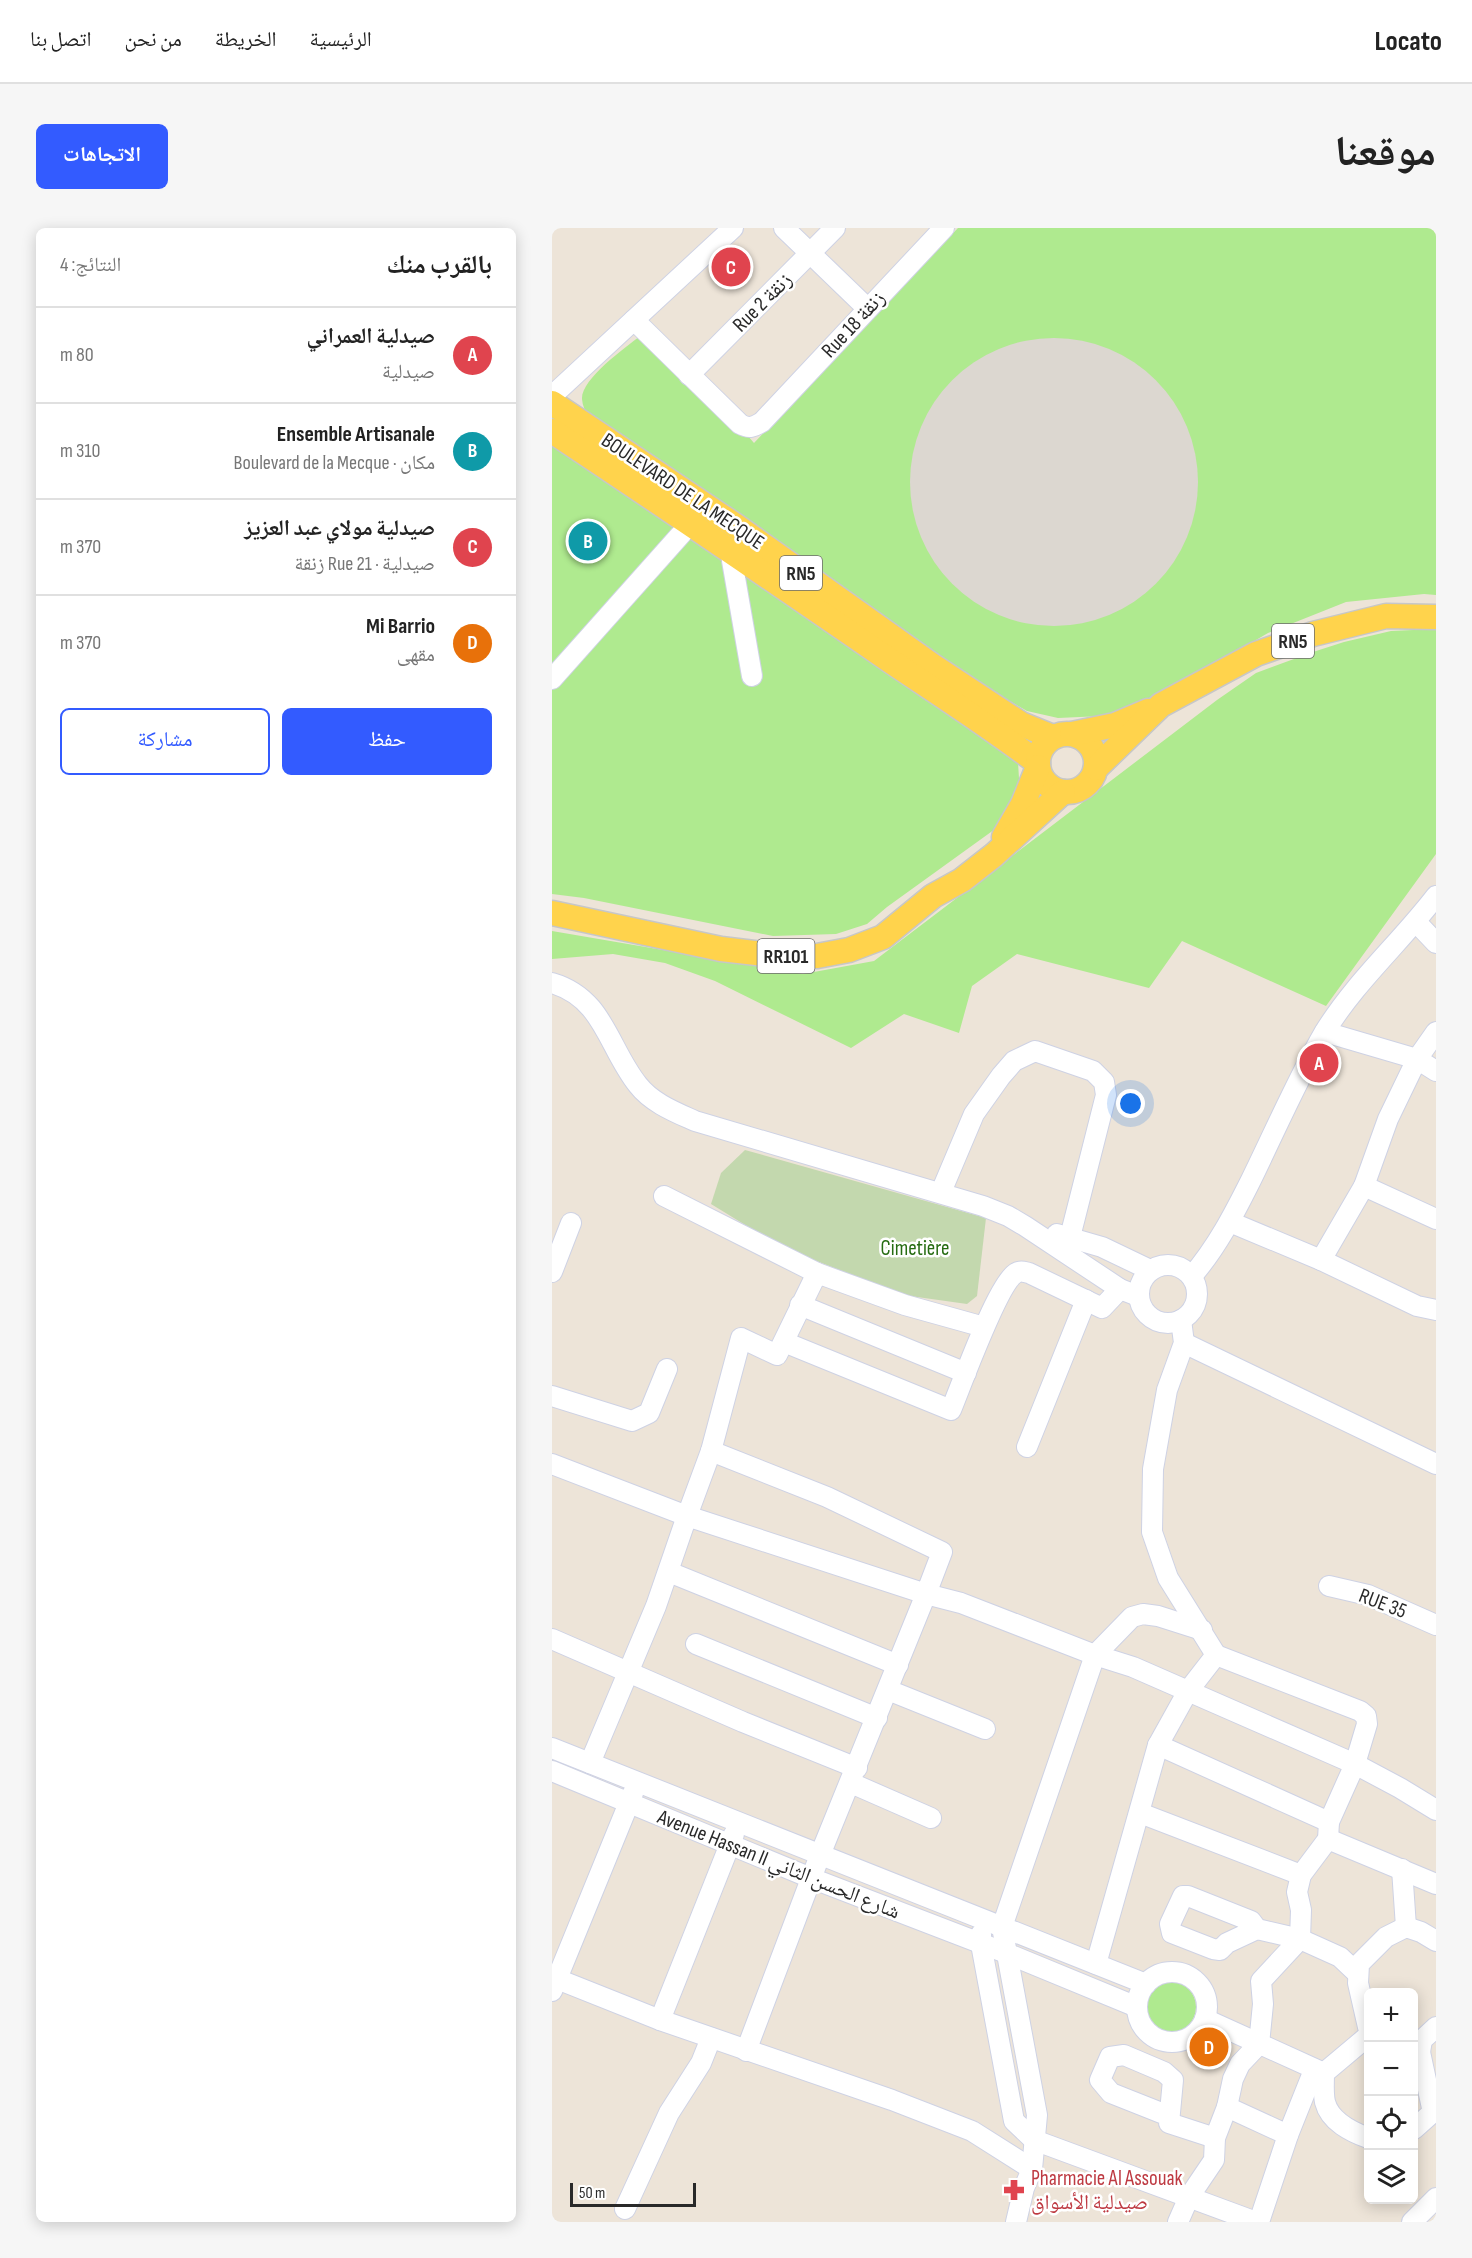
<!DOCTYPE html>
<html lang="ar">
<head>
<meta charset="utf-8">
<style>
  :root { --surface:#fff; --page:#f6f6f6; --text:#222; --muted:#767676; --line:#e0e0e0; --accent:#335bff }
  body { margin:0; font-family:"Sofia Sans Condensed","Noto Naskh Arabic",sans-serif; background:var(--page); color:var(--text); direction:rtl }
  .controls { position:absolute; right:18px; bottom:18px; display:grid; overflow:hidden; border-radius:9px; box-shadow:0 3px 15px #0003 }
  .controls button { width:54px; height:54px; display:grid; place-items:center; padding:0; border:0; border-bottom:2px solid var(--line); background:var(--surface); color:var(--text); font:30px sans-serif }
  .scale { position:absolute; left:18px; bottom:15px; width:126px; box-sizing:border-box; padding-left:6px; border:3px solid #292929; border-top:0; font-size:16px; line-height:21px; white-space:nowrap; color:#292929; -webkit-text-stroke:4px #fff; paint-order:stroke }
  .you { position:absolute; left:579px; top:876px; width:21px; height:21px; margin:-15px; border:4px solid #fff; border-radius:50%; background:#1a73e8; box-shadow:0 0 0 9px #1a73e833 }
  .badge { display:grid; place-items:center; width:39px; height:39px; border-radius:50%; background:var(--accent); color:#fff; font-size:20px; font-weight:700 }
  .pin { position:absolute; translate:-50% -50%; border:3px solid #fff; box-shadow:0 2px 6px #0006 }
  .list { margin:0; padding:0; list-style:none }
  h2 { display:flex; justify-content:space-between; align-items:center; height:78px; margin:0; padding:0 24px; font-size:26px }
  h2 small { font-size:20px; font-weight:400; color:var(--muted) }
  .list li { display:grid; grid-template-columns:39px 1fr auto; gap:18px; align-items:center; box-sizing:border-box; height:96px; padding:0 24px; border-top:2px solid var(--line) }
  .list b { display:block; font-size:22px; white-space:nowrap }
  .list p { margin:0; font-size:20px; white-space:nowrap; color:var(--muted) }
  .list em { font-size:20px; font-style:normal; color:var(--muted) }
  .actions { display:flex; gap:12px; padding:18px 24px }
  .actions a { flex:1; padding:14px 0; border:2px solid var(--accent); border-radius:9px; text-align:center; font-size:21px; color:var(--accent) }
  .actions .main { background:var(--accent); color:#fff }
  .icon { flex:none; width:33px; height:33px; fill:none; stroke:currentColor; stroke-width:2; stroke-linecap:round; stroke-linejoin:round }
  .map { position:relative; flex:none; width:884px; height:1994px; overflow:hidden; direction:ltr; border-radius:9px }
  header { display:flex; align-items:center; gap:36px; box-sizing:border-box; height:84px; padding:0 30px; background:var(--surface); border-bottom:2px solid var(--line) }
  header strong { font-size:28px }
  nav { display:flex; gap:33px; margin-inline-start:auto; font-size:21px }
  .intro { display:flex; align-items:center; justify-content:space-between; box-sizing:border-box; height:144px; padding:0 36px }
  h1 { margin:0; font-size:42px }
  .button { padding:15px 27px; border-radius:9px; background:var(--accent); color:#fff; font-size:21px; font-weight:700 }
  main { display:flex; gap:36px; padding:0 36px }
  aside { flex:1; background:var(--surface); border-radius:9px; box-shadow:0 3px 15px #0003 }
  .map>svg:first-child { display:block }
  .green { fill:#afea8f }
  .cemetery { fill:#c3d8ae }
  .plaza { fill:#dcd7d0 }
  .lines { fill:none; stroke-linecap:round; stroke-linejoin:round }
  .minor-casing { stroke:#ced2e4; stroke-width:22 }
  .major-casing { stroke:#c7c7c7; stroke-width:27 }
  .minor { stroke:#fff; stroke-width:20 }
  .major { stroke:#ffd34c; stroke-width:24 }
  .labels { text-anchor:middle; stroke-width:5; stroke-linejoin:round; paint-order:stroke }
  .shield { fill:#fff; stroke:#696969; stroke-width:1.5 }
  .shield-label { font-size:20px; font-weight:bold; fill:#292929 }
  .street-label { font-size:21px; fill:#292929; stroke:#fff }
  .park-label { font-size:21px; fill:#266c12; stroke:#fff }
  .health-label { font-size:21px; fill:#be3a42; stroke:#fff; text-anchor:start }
</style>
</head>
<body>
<header>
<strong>Locato</strong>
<nav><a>الرئيسية</a><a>الخريطة</a><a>من نحن</a><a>اتصل بنا</a></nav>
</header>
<div class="intro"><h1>موقعنا</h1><a class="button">الاتجاهات</a></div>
<main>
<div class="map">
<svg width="884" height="1994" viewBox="0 0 884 1994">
  <rect width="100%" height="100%" fill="#ede4d8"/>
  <!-- green -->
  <g class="green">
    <path d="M406 0H884V367L872 366 794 374 716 405 586 481 550 488 506 490 475 483 440 463 50 202C41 193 31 185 30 171 29 151 73 120 88 108L152 157 202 215Z"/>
    <polygon points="0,210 466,534 468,567 457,591 335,679 315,696 284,706 221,708 32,670 0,666"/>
    <polygon points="884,401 884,626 774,778 630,713 597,760 465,726 420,758 407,805 352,786 299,820 163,753 113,735 61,726 0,731 0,703 251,746 322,733 665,472 704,445 761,424 792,414 839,403"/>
    <circle cx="618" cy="1779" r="26"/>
  </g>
  <!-- cemetery -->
  <polygon class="cemetery" points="193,922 434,990 425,1068 415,1076 351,1067 229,1019 159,976 169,945"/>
  <!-- plaza -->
  <circle class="plaza" cx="502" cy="254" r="144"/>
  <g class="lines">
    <defs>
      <g id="minor">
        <polyline points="232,0 315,80"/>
        <path d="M82 92 188 196C197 201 202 199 210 194L392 0"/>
        <polyline points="137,147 283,0"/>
        <polyline points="0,168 181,0"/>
        <polyline points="178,321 200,448"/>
        <polyline points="0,451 139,295"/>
        <polyline points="864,694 884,715"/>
        <path d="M0 755C52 770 56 820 86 857 100 875 123 884 143 893L431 978 456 988 473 998 568 1061 586 1068"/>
        <polyline points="773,804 865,831 884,843"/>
        <polyline points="812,958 884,991"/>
        <polyline points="389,964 422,886 449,848 462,833 483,823 541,843 552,854 554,867 518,1009"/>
        <polyline points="112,968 265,1045"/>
        <polyline points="678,994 769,1032 865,1078 884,1082"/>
        <polyline points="505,1006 550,1019 598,1042"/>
        <polyline points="769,1032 812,958 836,891 865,831 884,804"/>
        <circle cx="616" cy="1066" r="29"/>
        <polyline points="0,1044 19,995"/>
        <path d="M640 1048C665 1019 682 986 699 952 723 903 745 852 772 805 803 754 848 715 884 668"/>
        <polyline points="248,1077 414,1145"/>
        <path d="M232 1114 399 1182C409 1158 446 1055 464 1045 469 1042 472 1044 477 1045L550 1080 568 1061"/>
        <polyline points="632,1115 884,1236"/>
        <polyline points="0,1168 80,1193 97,1185 115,1141"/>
        <polyline points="475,1219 534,1072"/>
        <polyline points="0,1236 135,1288 159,1223 189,1110 225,1127 265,1045 353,1077 432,1099"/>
        <polyline points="117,1344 346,1437"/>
        <polyline points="777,1358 816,1367 884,1397"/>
        <polyline points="0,1411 191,1494 305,1540"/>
        <polyline points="144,1416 325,1490"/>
        <polyline points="336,1462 433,1501"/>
        <polyline points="606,1517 777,1594"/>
        <polyline points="0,1520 594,1756"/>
        <polyline points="38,1535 104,1378 135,1288 374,1366 390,1324 275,1269 159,1223"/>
        <polyline points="0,1543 259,1650 454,1725 585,1779"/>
        <polyline points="299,1555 379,1590"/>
        <polyline points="588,1585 749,1647"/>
        <polyline points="776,1611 884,1656"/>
        <polyline points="850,1641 854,1699"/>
        <polyline points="705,1701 699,1693 636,1668 631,1668 618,1696 620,1705 661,1721 668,1722 675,1715 705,1701 748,1711 788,1729 806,1746"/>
        <polyline points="429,1706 429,1716 462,1893 482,1912 704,1994"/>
        <polyline points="544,1736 606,1517 636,1463 664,1427 616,1350 600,1304 601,1241 615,1162 632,1115 629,1092"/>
        <circle cx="620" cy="1779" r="35"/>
        <polyline points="0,1749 108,1792 340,1872 420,1903 480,1941"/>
        <polyline points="0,1763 81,1565"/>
        <polyline points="653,1791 772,1845"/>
        <polyline points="108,1792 182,1606"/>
        <polyline points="816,1799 806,1755 807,1736 834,1709 854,1699 869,1704 884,1713"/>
        <polyline points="862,1821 868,1824 880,1880 880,1885 862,1901"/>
        <polyline points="194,1823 268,1627 374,1366 409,1375 543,1427 581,1439 803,1536 848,1560 884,1582"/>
        <polyline points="868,1824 870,1812 884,1799"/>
        <path d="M772 1845C772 1854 771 1865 773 1874 778 1894 800 1904 816 1910"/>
        <polyline points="772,1845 816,1808"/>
        <polyline points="675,1879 736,1907"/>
        <polyline points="617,1888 559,1865 548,1852 558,1829 572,1827 612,1844 621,1852 617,1895 663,1910"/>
        <polyline points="73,1981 117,1885 149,1835 159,1810"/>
        <polyline points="464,1994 472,1960 480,1941 485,1887 450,1699 543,1427 580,1389 591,1386 606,1388 650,1402"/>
        <polyline points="626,1994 637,1969 662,1932 663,1910 675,1879 681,1851 688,1836 707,1816 711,1776 709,1753 748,1711 749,1682 745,1664 749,1647 776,1611 777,1594 803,1536 815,1496 814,1488 808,1483 664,1427"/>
        <polyline points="707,1994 736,1907 762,1842"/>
        <polyline points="860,1994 884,1970"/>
      </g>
      <g id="major">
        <polyline points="0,175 184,298 381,438 469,496 501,509"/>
        <path d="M0 203C114 279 227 356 340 434 389 467 439 499 486 535"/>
        <circle cx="515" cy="535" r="29"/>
        <polyline points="520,506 563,497 596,483"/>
        <polyline points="544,540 609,477 704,426 761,406 834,388 884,389"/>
        <polyline points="452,609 471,576 486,539"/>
        <polyline points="0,685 169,721 229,728 265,728 297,722 331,709 381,668 410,652 442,627 511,564"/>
      </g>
    </defs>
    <!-- minor casing -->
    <use href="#minor" class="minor-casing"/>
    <!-- major casing -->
    <use href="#major" class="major-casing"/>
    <!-- minor -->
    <use href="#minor" class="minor"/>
    <!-- major -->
    <use href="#major" class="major"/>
  </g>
  <!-- icons -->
  <defs>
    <symbol id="pharmacy-bare" viewBox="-9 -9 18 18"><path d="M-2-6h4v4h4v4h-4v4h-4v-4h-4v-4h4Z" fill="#e0444e" stroke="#fff" stroke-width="2.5" paint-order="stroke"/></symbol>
  </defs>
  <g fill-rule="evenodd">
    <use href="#pharmacy-bare" x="447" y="1947" width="30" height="30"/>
  </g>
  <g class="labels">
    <!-- shield labels -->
    <g class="shield">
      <rect x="228" y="328" width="42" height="34" rx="4.5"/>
      <rect x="720" y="396" width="42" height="34" rx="4.5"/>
      <rect x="205.5" y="711" width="57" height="34" rx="4.5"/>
    </g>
    <g class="shield-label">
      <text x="249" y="352">RN5</text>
      <text x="741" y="420">RN5</text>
      <text x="234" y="735">RR101</text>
    </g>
    <!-- street labels -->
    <g class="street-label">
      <text transform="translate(210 74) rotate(-45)" y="7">Rue 2 زنقة</text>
      <text transform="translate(301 96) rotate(-47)" y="7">Rue 18 زنقة</text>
      <text transform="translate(131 263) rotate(34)" y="7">BOULEVARD DE LA MECQUE</text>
      <text transform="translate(831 1375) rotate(21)" y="7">RUE 35</text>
      <text transform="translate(227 1636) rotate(22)" y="7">Avenue Hassan II شارع الحسن الثاني</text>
    </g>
    <!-- park labels -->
    <g class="park-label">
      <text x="363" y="1027">Cimetière</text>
    </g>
    <!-- health labels -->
    <g class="health-label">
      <text x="479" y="1957">Pharmacie Al Assouak<tspan x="479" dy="24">صيدلية الأسواق</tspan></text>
    </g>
  </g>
</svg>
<div class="controls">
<button>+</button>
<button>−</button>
<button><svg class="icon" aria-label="locate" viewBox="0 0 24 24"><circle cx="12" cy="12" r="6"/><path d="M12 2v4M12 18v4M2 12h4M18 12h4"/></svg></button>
<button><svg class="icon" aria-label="layers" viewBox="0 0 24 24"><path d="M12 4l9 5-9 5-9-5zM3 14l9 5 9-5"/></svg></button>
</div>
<div class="scale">50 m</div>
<div class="you"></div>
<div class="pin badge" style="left:767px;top:835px;background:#e0444e">A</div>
<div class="pin badge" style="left:36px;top:313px;background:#0f9aa8">B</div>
<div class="pin badge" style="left:179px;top:39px;background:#e0444e">C</div>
<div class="pin badge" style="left:657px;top:1819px;background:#e8710a">D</div>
</div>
<aside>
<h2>بالقرب منك<small>النتائج: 4</small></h2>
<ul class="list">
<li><span class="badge" style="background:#e0444e">A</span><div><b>صيدلية العمراني</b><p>صيدلية</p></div><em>80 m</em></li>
<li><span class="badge" style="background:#0f9aa8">B</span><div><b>Ensemble Artisanale</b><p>مكان · Boulevard de la Mecque</p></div><em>310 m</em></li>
<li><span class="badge" style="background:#e0444e">C</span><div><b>صيدلية مولاي عبد العزيز</b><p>صيدلية · Rue 21 زنقة</p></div><em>370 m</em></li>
<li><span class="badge" style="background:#e8710a">D</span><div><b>Mi Barrio</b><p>مقهى</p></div><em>370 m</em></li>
</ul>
<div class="actions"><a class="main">حفظ</a><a>مشاركة</a></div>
</aside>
</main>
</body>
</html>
